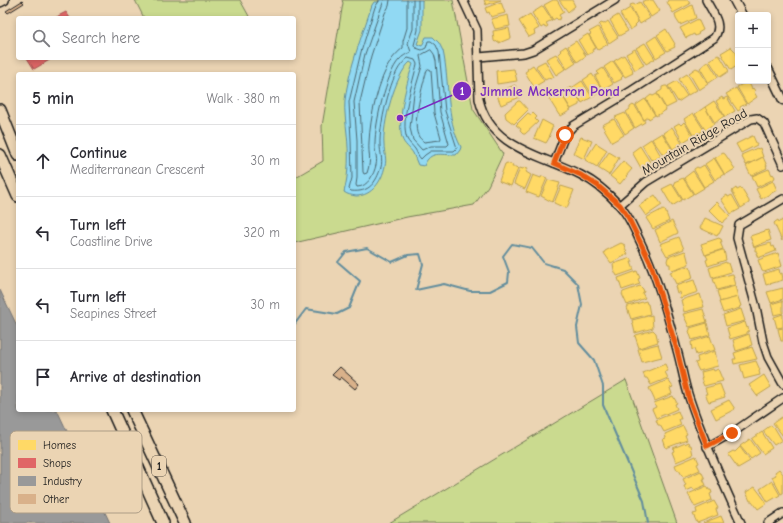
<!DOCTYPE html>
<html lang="en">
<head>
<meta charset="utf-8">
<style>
  :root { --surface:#fff; --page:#f2f2f3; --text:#2b2b33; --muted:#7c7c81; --line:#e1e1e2 }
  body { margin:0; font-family:"Comic Neue",sans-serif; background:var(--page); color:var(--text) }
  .controls { position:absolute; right:12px; top:12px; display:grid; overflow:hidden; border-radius:4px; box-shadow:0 2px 6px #0003 }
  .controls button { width:36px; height:36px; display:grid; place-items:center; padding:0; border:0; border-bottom:1px solid var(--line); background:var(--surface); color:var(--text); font:20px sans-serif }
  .stop { position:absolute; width:12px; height:12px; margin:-9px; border:3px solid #ea580c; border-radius:50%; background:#fff }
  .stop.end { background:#ea580c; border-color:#fff; box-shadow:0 1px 4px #0008 }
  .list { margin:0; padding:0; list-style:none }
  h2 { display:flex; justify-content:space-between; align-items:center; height:52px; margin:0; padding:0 16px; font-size:17px }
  h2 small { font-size:13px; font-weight:400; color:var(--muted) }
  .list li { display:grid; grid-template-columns:26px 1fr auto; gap:12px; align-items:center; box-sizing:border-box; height:72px; padding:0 16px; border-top:1px solid var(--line) }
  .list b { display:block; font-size:15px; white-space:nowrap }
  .list p { margin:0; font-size:13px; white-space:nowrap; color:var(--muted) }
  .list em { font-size:13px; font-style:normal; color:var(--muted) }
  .icon { flex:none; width:22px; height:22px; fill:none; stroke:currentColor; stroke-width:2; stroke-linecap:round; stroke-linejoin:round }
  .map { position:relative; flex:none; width:783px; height:523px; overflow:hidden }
  .search { position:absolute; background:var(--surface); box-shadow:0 2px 6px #0003; left:16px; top:16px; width:280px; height:44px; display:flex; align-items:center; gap:10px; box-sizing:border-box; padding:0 14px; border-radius:4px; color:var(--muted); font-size:15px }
  .panel { position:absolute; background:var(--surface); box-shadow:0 2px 6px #0003; left:16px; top:72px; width:280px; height:340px; border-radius:4px }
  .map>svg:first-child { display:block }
  .green { fill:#cada8f; stroke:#737b56 }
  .water { fill:#91d9f3; stroke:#628d9d }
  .homes { fill:#ffd966; stroke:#bba050 }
  .shops { fill:#e06666; stroke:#a55050 }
  .industry { fill:#999; stroke:#747474 }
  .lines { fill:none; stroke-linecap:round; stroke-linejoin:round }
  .shore { stroke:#4b6872; stroke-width:1 }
  .stream { stroke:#628d9d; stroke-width:2 }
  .building { fill:#d9b18a; stroke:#1c1c1c }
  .minor-casing { stroke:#1c1c1c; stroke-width:10 }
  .tertiary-casing { stroke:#1c1c1c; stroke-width:11 }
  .secondary-casing { stroke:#1c1c1c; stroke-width:12 }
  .primary-casing { stroke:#1c1c1c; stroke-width:14 }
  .minor { stroke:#ebd4b3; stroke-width:7 }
  .tertiary { stroke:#ebd4b3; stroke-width:8 }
  .secondary { stroke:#ebd4b3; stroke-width:9 }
  .primary { stroke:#ebd4b3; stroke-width:11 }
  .route { stroke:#ea580c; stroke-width:5 }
  .labels { text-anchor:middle; stroke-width:4; stroke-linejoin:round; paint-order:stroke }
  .shield { fill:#ebd4b3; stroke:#5a5349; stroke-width:1 }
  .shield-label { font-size:12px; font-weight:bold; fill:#1c1c1c }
  .street-label { font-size:13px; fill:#1c1c1c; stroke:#ebd4b3 }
  .key { fill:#ebd4b3; stroke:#ad9d86; stroke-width:1 }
  .key-label { font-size:11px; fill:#1c1c1c }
  .leader { fill:none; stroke:#7b2cbf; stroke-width:1.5 }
  .callout-dot { fill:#7b2cbf; stroke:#ebd4b3; stroke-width:1.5 }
  .mark-label { font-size:12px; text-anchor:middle; font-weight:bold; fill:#fff }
  .callout-label { font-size:14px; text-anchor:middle; font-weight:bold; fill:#7b2cbf; stroke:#ebd4b3; stroke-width:4; stroke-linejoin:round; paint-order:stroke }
</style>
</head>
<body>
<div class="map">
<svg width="783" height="523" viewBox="0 0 783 523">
  <rect width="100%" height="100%" fill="#ebd4b3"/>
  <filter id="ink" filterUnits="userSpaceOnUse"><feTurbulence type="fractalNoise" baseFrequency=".025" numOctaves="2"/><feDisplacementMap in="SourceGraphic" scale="8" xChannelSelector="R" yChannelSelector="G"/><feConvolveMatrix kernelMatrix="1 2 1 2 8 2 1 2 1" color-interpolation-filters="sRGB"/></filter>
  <g filter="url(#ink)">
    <!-- green -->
    <g class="green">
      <polygon points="135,0 240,0 250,18 144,18"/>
      <polygon points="342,0 453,0 473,109 503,154 488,186 474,205 407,217 294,243 294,178 323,161 322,126 343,3"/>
      <polygon points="626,380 677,523 389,523"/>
    </g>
    <!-- water -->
    <path class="water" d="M380 0H422V30L417 44 422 46 426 37H433L439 43 443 51C450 83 445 116 461 147L460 150 456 155C441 155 430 150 424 166L418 165C416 161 415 157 413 153 410 148 404 145 402 138 397 120 407 81 413 64L410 62C395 75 382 125 384 145 384 152 387 159 385 166 382 181 372 196 356 196 351 195 348 195 344 192 349 174 349 153 347 134 346 123 344 111 345 100 349 68 362 36 372 5L374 2H379Z"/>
    <!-- homes -->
    <g class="homes">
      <polygon points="484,0 501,0 486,5"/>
      <polygon points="553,0 557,0 564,12 559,15 561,18 558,20 556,18 553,20 544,5"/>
      <polygon points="559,0 572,0 575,6 568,12"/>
      <polygon points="645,0 653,0 660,11 651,17 642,2"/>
      <polygon points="668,0 688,0 690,4 673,13 667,2"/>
      <polygon points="501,2 505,13 491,17 489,12 487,13 485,8"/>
      <polygon points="640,2 650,18 640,24 630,5 633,4 635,5"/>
      <polygon points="692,5 696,18 680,25 676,19 675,14"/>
      <polygon points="543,6 552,20 546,23 548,26 545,28 544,26 541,28 532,13"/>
      <polygon points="630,8 638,22 635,25 636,26 630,30 620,14"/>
      <polygon points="530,14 539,28 534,31 535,34 529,37 519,21"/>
      <polygon points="508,15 510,26 495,29 491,19"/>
      <polygon points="618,15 628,31 619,36 610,20"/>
      <polygon points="698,19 703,30 698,33 699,34 695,36 694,34 686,38 680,28"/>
      <polygon points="608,21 618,37 609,43 599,25 601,23 604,24"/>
      <polygon points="598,27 608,44 598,50 589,35 591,34 589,32"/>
      <polygon points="509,28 511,38 499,43 499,41 495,42 494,41 493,31"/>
      <polygon points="666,29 675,44 674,45 675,47 667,51 657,35"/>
      <polygon points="588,34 596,48 592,50 593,52 587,55 578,40"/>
      <polygon points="656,36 666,52 656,58 647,42"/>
      <polygon points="576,41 586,56 577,62 568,47 568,46"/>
      <polygon points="645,43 655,59 646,64 636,48"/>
      <polygon points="566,46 576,63 567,69 558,54 561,51 560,50"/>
      <polygon points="731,47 736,52 738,58 738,65 731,70 721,53"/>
      <polygon points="635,49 644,65 635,70 626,54"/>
      <polygon points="556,54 565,69 556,75 546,59"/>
      <polygon points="624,55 633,70 632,71 633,73 625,77 614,61"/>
      <polygon points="718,55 720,56 729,71 720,77 709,60"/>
      <polygon points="545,61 554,77 550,79 549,78 545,80 536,67 537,65"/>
      <polygon points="613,61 623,76 621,78 622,79 614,83 604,67"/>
      <polygon points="708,61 718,77 709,83 700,68"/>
      <polygon points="533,65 544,81 534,87 525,72 528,70 527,69"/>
      <polygon points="603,68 613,84 603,90 595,76 599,74 597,72"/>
      <polygon points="696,68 698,69 699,69 708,84 699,90 689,73"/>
      <polygon points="514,69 517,81 497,84 496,71"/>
      <polygon points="592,74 602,89 600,90 601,92 593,96 583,80"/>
      <polygon points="687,74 697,90 688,95 679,79"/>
      <polygon points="582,81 592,97 582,103 573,87"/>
      <polygon points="677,81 687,96 678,102 668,86"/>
      <polygon points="748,81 752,89 753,88 755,91 754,92 757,97 747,104 737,87"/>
      <polygon points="515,85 520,97 501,105 496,93"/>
      <polygon points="665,86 667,86 676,103 666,108 657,93 662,90 662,87"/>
      <polygon points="571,87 581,102 579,103 579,105 571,109 561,93"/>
      <polygon points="736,88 746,104 740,107 741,109 738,111 726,94"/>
      <polygon points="560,92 571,110 561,116 559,115 549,99"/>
      <polygon points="657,94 666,110 656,116 646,99 651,95 653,96"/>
      <polygon points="722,97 723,99 727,97 735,111 725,117 716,101"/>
      <polygon points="645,99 655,115 649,119 648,117 644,120 636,105"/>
      <polygon points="518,101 520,101 528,110 514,124 506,118 505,113"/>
      <polygon points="714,101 724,116 715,123 705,107"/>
      <polygon points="633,105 634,106 635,106 645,122 635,128 626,112 630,109 630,107"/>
      <polygon points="705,107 714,124 709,127 709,129 706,131 695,114"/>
      <polygon points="528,113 531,115 533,113 537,117 535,119 538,122 525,134 523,134 520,131 521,129 516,125"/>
      <polygon points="625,113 634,128 625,134 615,117"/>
      <polygon points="693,113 704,130 696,135 695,134 693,135 684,119"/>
      <polygon points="614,119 624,135 612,142 602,125"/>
      <polygon points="542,120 553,126 549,135 550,135 549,138 546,143 534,138"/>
      <polygon points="684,122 693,136 683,142 674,126 679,123 681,125"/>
      <polygon points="672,127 682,143 673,149 663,133"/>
      <polygon points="662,133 672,149 667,152 667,154 664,156 652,139"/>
      <polygon points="752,136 753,136 757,145 741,153 736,144"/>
      <polygon points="581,137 592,141 584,159 573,153"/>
      <polygon points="651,139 661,156 653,161 652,159 651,160 642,145"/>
      <polygon points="596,143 607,150 597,167 585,160"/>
      <polygon points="640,146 650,162 641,168 632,152"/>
      <polygon points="757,148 758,149 760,148 763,157 746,165 741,155"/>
      <polygon points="609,152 619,158 609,175 598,168"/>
      <polygon points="723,153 725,154 735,169 725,175 715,158"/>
      <polygon points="763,157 767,166 766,166 767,168 751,176 746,166"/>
      <polygon points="714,158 724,174 715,180 705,164"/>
      <polygon points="623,161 632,169 626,176 627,177 625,180 624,179 620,184 610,176"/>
      <polygon points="507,163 513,165 512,167 516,167 518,169 511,186 500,182 499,181 505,164"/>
      <polygon points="704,165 714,181 704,187 694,170 694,169 697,167 699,168"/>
      <polygon points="524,167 528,168 526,172 531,175 525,189 514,184 520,168 523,169"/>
      <polygon points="769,169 772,175 773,174 775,177 774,179 757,187 752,176"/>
      <polygon points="693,171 704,188 694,194 684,178"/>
      <polygon points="533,175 541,178 542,176 547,178 539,197 526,192"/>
      <polygon points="683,178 693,194 683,200 674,185 675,184 674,182"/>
      <polygon points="548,180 560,183 553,201 552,202 541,196"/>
      <polygon points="773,181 777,190 761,199 756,189"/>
      <polygon points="672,184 682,200 672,206 662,189"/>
      <polygon points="561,186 574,190 567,208 565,208 554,203"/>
      <polygon points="736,188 737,190 741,188 749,201 749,203 741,208 732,191"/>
      <polygon points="655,195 662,205 646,216 639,206 646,201 647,202 646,201"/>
      <polygon points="727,195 728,197 732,195 740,209 731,214 721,199"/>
      <polygon points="717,202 730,216 722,223 709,210"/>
      <polygon points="663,209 665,210 669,221 653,229 646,218"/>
      <polygon points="705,218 723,226 719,234 718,234 717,236 700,228"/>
      <polygon points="778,220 779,222 783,220 782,241 774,223 775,222"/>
      <polygon points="672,221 678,233 660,242 655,230"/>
      <polygon points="768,230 771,240 754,247 750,236"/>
      <polygon points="679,237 684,249 667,256 660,244"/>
      <polygon points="719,238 720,239 721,239 722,242 720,242 723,249 705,255 701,244"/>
      <polygon points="621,243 625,245 626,248 625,249 628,254 611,263 604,253 605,251"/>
      <polygon points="771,243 772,247 774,246 776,251 758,258 756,253 757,253 757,251 755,251 755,249 756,247"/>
      <polygon points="722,250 724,250 726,260 708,266 706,260 708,259 706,255"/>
      <polygon points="685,251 686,252 689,264 672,270 670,268 670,264 668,264 667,261 668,257"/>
      <polygon points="778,253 782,266 764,272 762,271 758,260"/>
      <polygon points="631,258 633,262 631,262 634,270 617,276 614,270 613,264"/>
      <polygon points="726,262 726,263 728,263 731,272 712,278 709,268"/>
      <polygon points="688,266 690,267 693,278 676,284 670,272"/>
      <polygon points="779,269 780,274 782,273 783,280 766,285 763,274"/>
      <polygon points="637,271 640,278 638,279 640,284 622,290 618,278"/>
      <polygon points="732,274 733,274 734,278 733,278 735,285 717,290 713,279"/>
      <polygon points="694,280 698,292 680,298 679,292 677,293 675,286"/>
      <polygon points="640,286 643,289 644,292 642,293 645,298 627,305 622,294 623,292"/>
      <polygon points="735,286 738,297 720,302 717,291"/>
      <polygon points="783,288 783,299 771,303 767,292"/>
      <polygon points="700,294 704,307 684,312 681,300"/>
      <polygon points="738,297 741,306 739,307 740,308 723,313 719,302"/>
      <polygon points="646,301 647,304 648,304 650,314 631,319 627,308 628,306"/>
      <polygon points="781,301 783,301 783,313 774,315 771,304"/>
      <polygon points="703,309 707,322 689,327 683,314"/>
      <polygon points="741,309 745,321 726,326 723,315"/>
      <polygon points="783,314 783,327 777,328 774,317"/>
      <polygon points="652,315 653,328 635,333 632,320"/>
      <polygon points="745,322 747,328 748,327 749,331 747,332 747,334 730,339 727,328"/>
      <polygon points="707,323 710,335 692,340 689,331 690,330 690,328"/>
      <polygon points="783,328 783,341 781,341 778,329"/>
      <polygon points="653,330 656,333 658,342 639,348 635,336 636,335"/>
      <polygon points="749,334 752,345 749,346 749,347 736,351 733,340"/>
      <polygon points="710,336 715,350 696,355 694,349 692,350 691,342"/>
      <polygon points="658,344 662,357 642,362 638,349"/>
      <polygon points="752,347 757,359 734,364 733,359 736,359 734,353"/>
      <polygon points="715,351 718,366 699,371 695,363 698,362 697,357"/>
      <polygon points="756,361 760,370 759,371 760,375 744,379 740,365"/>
      <polygon points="665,364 668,371 665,372 668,378 651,385 647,378 645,378 643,373"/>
      <polygon points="713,369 714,371 718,369 723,381 704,386 701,379 702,378 701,372"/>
      <polygon points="764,375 771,387 757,396 749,385"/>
      <polygon points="668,380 673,387 670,388 672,394 655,401 649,388"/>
      <polygon points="720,384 725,397 709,402 705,394 707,394 705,388"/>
      <polygon points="673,396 677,403 675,404 677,409 656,418 652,409 656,407 654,403"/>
      <polygon points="729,400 735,409 716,419 711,409"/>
      <polygon points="678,411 681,419 679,419 681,425 664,432 660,425 658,425 656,420"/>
      <polygon points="782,417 783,419 783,436 773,423"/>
      <polygon points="771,425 773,428 774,427 782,440 774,445 763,431"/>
      <polygon points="683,426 687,434 685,435 687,440 666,448 663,439 666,438 665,434"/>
      <polygon points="762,432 772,448 763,454 752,439"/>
      <polygon points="750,439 760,453 751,459 740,446"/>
      <polygon points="688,442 689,445 691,445 693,455 676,462 672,452 674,451 673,448"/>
      <polygon points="740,447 750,461 738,468 728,454 733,451 735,452"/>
      <polygon points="696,456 699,463 697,464 700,470 683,477 679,470 677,470 675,465"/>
      <polygon points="779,469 783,474 783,493 781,494 772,477 776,475 775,472"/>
      <polygon points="701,471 705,479 703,479 706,485 694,490 693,488 686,491 684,486 686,485 683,479"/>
      <polygon points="772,481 780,495 768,502 760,489"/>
      <polygon points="707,486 709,490 711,490 712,493 710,494 712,500 695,507 688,494"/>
      <polygon points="755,487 767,503 758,509 752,501 750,501 746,492"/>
      <polygon points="714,501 718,508 716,509 718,515 697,523 693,514 697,513 696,509"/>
      <polygon points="721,516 724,523 703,523"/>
    </g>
    <!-- shops -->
    <g class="shops">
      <polygon points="66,12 70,18 55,18 60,15"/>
      <polygon points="27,58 53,58 34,69"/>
    </g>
    <!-- industry -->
    <polygon class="industry" points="0,290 18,328 18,410 57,410 110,523 0,523"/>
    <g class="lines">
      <!-- shore -->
      <g class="shore">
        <path d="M379 0 378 3 375 7 361 52 349 102 351 140 352 178 349 189 351 191C369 193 376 183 381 167 383 160 380 152 380 145 379 127 390 78 401 65 403 62 406 60 408 58L415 60 417 64C413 82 400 120 407 139 409 143 412 145 415 149 417 152 418 156 421 159L425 155 431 151H454L457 148 445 111 439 52 436 45 431 41H428L426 48 422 50 416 48 414 45 418 30V0"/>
        <path d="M384 0 365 54 354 102 357 140V178L356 185 357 187C368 187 374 174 376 165 378 158 374 150 375 143 375 124 386 74 399 60 402 56 407 54 411 52L408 43 413 29V0"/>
        <path d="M390 0 389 6 385 13 371 56 360 102 363 172 364 174 367 173C372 158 368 156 369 142 370 119 378 79 392 59 395 55 399 51 403 48V41L407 28V0"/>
        <polygon points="431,50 434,54 436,61 440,112 449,144 447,146 431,146 422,150 413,140 410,128 414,93 422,66 420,56"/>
        <path d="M429 69 431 70 434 113 441 138 440 140 424 142C422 140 419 138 418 135 412 124 423 83 427 70Z"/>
      </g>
      <!-- stream -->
      <polyline class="stream" points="294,325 306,309 337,314 349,308 360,281 338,262 346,252 367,248 392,262 408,255 420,254 423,264 416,290 444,284 470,291 490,291 508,282 509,272 503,256 512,244 532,248 544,263 563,269 578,284 582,305 577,327 579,343 594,360 603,386 603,405 644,501 648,523"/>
    </g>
    <!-- building -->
    <g class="building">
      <polygon points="22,1 24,3 8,13 6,11"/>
      <polygon points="340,367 359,384 355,389 341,377 339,380 332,375"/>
    </g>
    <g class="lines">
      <defs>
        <g id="minor">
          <path d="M463 0 477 30 479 99C490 149 543 155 581 175 595 182 608 193 619 205 629 215 634 229 640 241 657 276 667 313 677 350 682 367 684 384 690 400 704 442 723 483 741 523"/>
          <polyline points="479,57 524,53 533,50 615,0"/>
          <path d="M554 163 565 135 573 126 631 91 714 38C724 25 712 12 706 0"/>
          <polyline points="783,199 739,225 737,238 756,307 763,342 768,357 783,384"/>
          <polyline points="620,205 646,182 751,119 757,118 764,123 783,165"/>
          <polyline points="707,447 732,433 783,398"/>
          <polyline points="768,523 783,513"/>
        </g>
        <g id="tertiary">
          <polyline points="734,0 742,15"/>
          <polyline points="768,69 783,100"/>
        </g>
        <polyline id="secondary" points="0,2 4,0"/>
        <g id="primary">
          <polyline points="0,110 18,155"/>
          <polyline points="0,155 18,196"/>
          <polyline points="112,410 163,523"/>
          <polyline points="132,410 185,523"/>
        </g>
      </defs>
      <!-- minor casing -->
      <use href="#minor" class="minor-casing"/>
      <!-- tertiary casing -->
      <use href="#tertiary" class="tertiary-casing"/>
      <!-- secondary casing -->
      <use href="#secondary" class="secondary-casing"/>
      <!-- primary casing -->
      <use href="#primary" class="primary-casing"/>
      <!-- minor -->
      <use href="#minor" class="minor"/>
      <!-- tertiary -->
      <use href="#tertiary" class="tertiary"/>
      <!-- secondary -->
      <use href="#secondary" class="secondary"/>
      <!-- primary -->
      <use href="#primary" class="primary"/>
    </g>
  </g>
  <g class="lines" filter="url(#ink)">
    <!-- route -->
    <polyline class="route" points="565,135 554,163 581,175 598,186 620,205 628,217 651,264 677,350 689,399 707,446 732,433"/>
  </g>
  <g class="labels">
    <!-- shield labels -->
    <rect class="shield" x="152" y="456" width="14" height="20" rx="3"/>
    <g class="shield-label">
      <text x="159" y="470">1</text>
    </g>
    <!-- street labels -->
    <g class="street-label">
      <text transform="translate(694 141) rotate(-30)" y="5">Mountain Ridge Road</text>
    </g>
  </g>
  <!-- legend -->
  <rect x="10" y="431" width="132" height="82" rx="6" class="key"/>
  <rect x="18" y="440" width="18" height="10" fill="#ffd966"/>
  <rect x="18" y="458" width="18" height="10" fill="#e06666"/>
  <rect x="18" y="476" width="18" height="10" fill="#999"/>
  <rect x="18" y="494" width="18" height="10" fill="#d9b18a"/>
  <g class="key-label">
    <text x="43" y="449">Homes</text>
    <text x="43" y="467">Shops</text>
    <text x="43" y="485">Industry</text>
    <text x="43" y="503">Other</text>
  </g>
  <!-- callouts -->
  <path class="leader" d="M400 118L462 91"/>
  <g class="callout-dot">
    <circle cx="400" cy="118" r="4"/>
    <circle cx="462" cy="91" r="10"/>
  </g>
  <g class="mark-label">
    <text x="462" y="95">1</text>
  </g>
  <g class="callout-label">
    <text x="550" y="96">Jimmie Mckerron Pond</text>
  </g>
</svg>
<div class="controls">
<button>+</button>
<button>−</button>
</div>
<div class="stop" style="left:565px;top:135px"></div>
<div class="stop end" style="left:732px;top:433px"></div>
<div class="search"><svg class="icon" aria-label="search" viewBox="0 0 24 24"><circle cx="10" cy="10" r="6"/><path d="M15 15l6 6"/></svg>Search here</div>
<section class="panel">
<h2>5 min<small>Walk · 380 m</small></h2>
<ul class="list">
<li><svg class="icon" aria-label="ahead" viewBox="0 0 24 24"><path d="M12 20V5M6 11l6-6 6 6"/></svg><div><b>Continue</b><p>Mediterranean Crescent</p></div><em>30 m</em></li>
<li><svg class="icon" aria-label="left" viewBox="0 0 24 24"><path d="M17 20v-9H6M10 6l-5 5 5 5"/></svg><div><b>Turn left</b><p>Coastline Drive</p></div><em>320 m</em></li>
<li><svg class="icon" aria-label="left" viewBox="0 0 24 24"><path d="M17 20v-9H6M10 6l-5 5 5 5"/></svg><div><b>Turn left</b><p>Seapines Street</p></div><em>30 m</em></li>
<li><svg class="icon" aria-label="arrive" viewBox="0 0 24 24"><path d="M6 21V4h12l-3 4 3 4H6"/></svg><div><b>Arrive at destination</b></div></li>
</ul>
</section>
</div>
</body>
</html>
